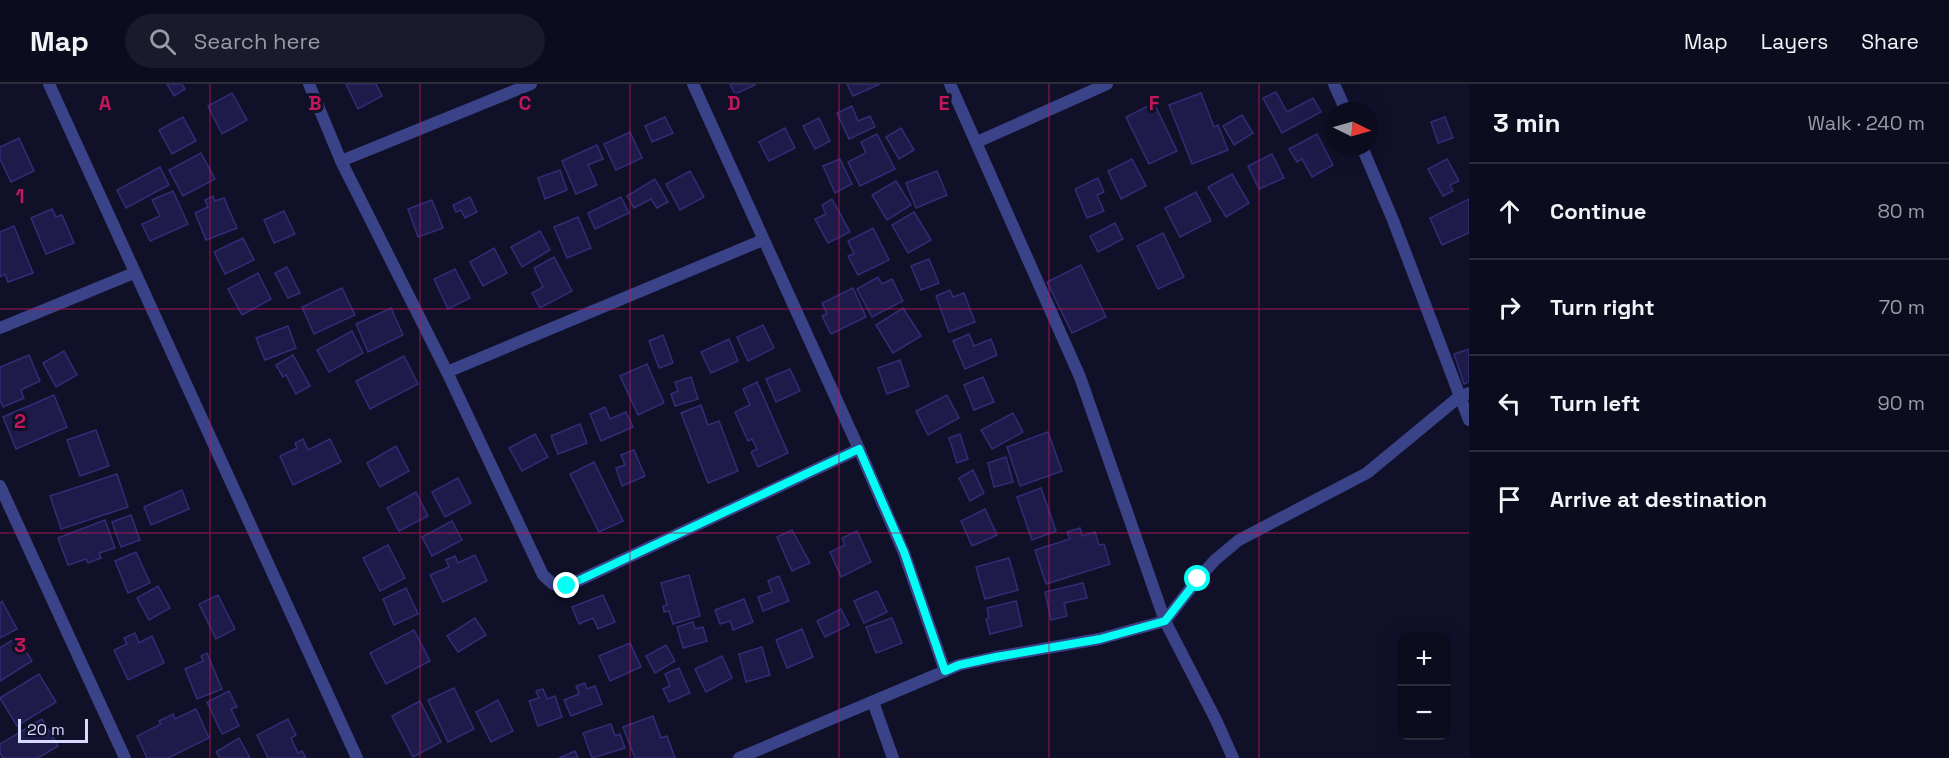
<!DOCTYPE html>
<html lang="en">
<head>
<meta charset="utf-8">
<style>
  :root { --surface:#0c0c1f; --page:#1a1a2c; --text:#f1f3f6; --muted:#9a9ba4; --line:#2c2c3d }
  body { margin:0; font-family:"Space Grotesk",sans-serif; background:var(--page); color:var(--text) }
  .controls { position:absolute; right:18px; bottom:18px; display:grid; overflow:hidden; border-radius:12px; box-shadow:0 6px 24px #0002 }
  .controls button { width:54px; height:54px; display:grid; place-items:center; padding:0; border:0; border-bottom:2px solid var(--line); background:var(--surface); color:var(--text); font:30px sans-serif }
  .compass { position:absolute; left:1325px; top:18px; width:54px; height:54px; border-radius:50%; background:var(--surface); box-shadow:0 6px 24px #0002; rotate:95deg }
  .scale { position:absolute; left:18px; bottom:15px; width:70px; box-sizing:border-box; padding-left:6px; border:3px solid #d7d9ff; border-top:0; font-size:16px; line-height:21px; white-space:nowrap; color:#d7d9ff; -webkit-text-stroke:4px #101029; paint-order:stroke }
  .stop { position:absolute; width:18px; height:18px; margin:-14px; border:4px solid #03fff4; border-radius:50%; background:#fff }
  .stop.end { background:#03fff4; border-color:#fff; box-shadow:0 2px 6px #0008 }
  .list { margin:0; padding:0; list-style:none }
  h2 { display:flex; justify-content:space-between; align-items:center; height:78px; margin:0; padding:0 24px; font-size:26px }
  h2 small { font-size:20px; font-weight:400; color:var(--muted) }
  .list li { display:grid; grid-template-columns:39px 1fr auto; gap:18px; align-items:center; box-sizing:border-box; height:96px; padding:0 24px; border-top:2px solid var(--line) }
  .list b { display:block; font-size:22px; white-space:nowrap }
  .list em { font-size:20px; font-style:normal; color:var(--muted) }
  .icon { flex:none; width:33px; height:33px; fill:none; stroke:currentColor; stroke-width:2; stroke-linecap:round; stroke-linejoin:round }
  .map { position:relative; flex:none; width:1469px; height:674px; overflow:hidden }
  header { display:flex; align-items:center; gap:36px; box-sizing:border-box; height:84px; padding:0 30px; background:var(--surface); border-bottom:2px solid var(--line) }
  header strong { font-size:28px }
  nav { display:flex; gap:33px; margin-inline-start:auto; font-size:21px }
  .search { width:420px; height:54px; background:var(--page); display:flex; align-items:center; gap:15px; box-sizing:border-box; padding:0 21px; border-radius:33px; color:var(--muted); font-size:22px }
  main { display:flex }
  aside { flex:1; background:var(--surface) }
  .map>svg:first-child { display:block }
  .building { fill:#1e1b4a; stroke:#312d76; stroke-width:1.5 }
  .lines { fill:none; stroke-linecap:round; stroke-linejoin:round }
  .street { stroke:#3a4288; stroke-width:12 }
  .route { stroke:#03fff4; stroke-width:8 }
  .grid { fill:none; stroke:#c2185b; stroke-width:1.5; stroke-opacity:0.55 }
  .grid-label { font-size:20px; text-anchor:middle; font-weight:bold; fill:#c2185b; stroke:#101029; stroke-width:6; stroke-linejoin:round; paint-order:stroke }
</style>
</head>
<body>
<header>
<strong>Map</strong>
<div class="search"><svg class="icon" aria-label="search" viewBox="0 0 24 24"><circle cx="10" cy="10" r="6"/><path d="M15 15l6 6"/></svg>Search here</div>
<nav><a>Map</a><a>Layers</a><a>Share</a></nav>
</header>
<main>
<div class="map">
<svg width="1469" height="674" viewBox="0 0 1469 674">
  <rect width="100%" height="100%" fill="#101029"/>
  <!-- building -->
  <g class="building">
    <polygon points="167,0 182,0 185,5 174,12"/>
    <polygon points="346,0 376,0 382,12 358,25"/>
    <polygon points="730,0 755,0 755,1 735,10"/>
    <polygon points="847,0 880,0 853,12"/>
    <polygon points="1276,8 1287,28 1313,14 1321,28 1282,49 1263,14"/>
    <polygon points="232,9 247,36 222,50 208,22"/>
    <polygon points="1201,9 1214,43 1218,41 1228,66 1192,80 1169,21"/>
    <polygon points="1154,19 1177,67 1149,80 1126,33"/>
    <polygon points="852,22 858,37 870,32 875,43 849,55 837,29"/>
    <polygon points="1242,31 1253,49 1234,61 1223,42"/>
    <polygon points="183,33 196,57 172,70 159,46"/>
    <polygon points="665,33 673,49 652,58 645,42"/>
    <polygon points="1445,33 1453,54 1438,59 1431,38"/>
    <polygon points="819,34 830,57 815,65 803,42"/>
    <polygon points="785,44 795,64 769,77 759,58"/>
    <polygon points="901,44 914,66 899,75 886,53"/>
    <polygon points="630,48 642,74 616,86 604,60"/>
    <polygon points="877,50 895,85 860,102 848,78 866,69 861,58"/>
    <polygon points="1317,50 1333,81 1312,93 1302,75 1297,78 1289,65"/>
    <polygon points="19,54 34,87 11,98 0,75 0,63"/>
    <polygon points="597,61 603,75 588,81 597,101 576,110 562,77"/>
    <polygon points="201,69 215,95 183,112 169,86"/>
    <polygon points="1272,70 1284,94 1259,105 1248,82"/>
    <polygon points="840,75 852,100 835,109 823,82"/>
    <polygon points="1132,75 1146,102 1121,115 1108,87"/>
    <polygon points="1447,75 1459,97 1450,101 1453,107 1443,112 1428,85"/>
    <polygon points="160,83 169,101 126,124 117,106"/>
    <polygon points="560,86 567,106 545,115 538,94"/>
    <polygon points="690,87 704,113 680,126 666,100"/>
    <polygon points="937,87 947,111 916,124 906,99"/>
    <polygon points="1232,90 1249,119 1226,133 1208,103"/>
    <polygon points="1098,94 1104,108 1097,111 1104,127 1087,134 1075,105"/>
    <polygon points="655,95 668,118 657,124 651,115 634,124 627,112"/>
    <polygon points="896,97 911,121 887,136 872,111"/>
    <polygon points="173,107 188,140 150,157 142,140 160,132 152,116"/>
    <polygon points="1196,108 1211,137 1180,153 1165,124"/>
    <polygon points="213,112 215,117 224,114 237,144 206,156 195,129 208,123 205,116"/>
    <polygon points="470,113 477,128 465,134 461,126 456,128 453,121"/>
    <polygon points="621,113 629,129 595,145 588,129"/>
    <polygon points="832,115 850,148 828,159 815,135 826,130 822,121"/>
    <polygon points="1469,115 1469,149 1442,161 1430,134"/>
    <polygon points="432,116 443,144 418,153 408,125"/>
    <polygon points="52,125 56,133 62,131 74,159 46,170 31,134"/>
    <polygon points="284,127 295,150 274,159 264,136"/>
    <polygon points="914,128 931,156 908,169 892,141"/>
    <polygon points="578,133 591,164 567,174 554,143"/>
    <polygon points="1115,139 1123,155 1098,168 1090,152"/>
    <polygon points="14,142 33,189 8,198 5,190 0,193 0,148"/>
    <polygon points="873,144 889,176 858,191 848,172 854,170 848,157"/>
    <polygon points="540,147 550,166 522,183 511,163"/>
    <polygon points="1163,149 1184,193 1158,205 1137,162"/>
    <polygon points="243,154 254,176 225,190 214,168"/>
    <polygon points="494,164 507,189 483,202 470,178"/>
    <polygon points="554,173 572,207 540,224 532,209 543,203 534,184"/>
    <polygon points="929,175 939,199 921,206 911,182"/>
    <polygon points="1081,181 1106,233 1072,249 1047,198"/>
    <polygon points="287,183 300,209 288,214 275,189"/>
    <polygon points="455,185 470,214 448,225 434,195"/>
    <polygon points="258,189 271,215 242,231 228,205"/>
    <polygon points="878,193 882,200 892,195 903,217 872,233 857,205"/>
    <polygon points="342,204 355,231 314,250 302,223"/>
    <polygon points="853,204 866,233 831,250 822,232 827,230 822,219"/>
    <polygon points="950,206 953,213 964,209 975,238 949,248 936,212"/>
    <polygon points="391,224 403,251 368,268 356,240"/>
    <polygon points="903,224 921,252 893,269 876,241"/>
    <polygon points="763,241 774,264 748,277 737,253"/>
    <polygon points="288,242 296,264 265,276 256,254"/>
    <polygon points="352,247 363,269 329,288 317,266"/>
    <polygon points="969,250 974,262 991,255 997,271 965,285 953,257"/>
    <polygon points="663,251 673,279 659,284 649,257"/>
    <polygon points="729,255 738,277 711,289 701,268"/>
    <polygon points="1469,265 1469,298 1464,300 1454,270"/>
    <polygon points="64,267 77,291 56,303 43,279"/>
    <polygon points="29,271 40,297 21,306 24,314 3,323 0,316 0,283"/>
    <polygon points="293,271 310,302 296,310 286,291 283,293 276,281"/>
    <polygon points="404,272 418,300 370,325 356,297"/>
    <polygon points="900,276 909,302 887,310 878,284"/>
    <polygon points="647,280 664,319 638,331 620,292"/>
    <polygon points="790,285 800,307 776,318 766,295"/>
    <polygon points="691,293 698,315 675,322 671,310 678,307 675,298"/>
    <polygon points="983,293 994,318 974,326 964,301"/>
    <polygon points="757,298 788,369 758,383 751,368 757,365 752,355 748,357 735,328 750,321 743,305"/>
    <polygon points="54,311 67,343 16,365 3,333"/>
    <polygon points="947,311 959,334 928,351 916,327"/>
    <polygon points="701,321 708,341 719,337 738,387 708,399 681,329"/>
    <polygon points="605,323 610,335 626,328 633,343 601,357 590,330"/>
    <polygon points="1013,329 1023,348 992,365 981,346"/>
    <polygon points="580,340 587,359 558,370 551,352"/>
    <polygon points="96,346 109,382 80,392 67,356"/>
    <polygon points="1048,348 1062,387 1020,402 1007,363"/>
    <polygon points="535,350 548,373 522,387 509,364"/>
    <polygon points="960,350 968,375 957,379 949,354"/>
    <polygon points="303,355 308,366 330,355 341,378 293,401 280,372 297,364 295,359"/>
    <polygon points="396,362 409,387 380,403 367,379"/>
    <polygon points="634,366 645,392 622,402 616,384 625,381 621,371"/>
    <polygon points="1006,373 1013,398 994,403 988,379"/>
    <polygon points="594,378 623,437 599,448 570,390"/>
    <polygon points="973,386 984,409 970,417 959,394"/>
    <polygon points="117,390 128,423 61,445 50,412"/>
    <polygon points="458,394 471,419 445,433 432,408"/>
    <polygon points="1041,404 1056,447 1032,456 1017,413"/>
    <polygon points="182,406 189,425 151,441 144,423"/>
    <polygon points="416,408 428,432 399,447 387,424"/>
    <polygon points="985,425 997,451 972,462 961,437"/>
    <polygon points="131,431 140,456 121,463 112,438"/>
    <polygon points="105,436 115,464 99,469 101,474 88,479 86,475 68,481 58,454"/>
    <polygon points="452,437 462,456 432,472 422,453"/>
    <polygon points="1080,444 1082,452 1095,448 1099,461 1104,460 1110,480 1046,500 1035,466 1070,455 1067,448"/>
    <polygon points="792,446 810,479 792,487 777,453"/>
    <polygon points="857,447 871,478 841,493 830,468 845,461 842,454"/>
    <polygon points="388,461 405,494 380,507 363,474"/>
    <polygon points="136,468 150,499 128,509 115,477"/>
    <polygon points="475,471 487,497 443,518 430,491 449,483 446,476 455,472 458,479"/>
    <polygon points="1009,474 1018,506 985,515 976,483"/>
    <polygon points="689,491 700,532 673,540 669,527 664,528 663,522 667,521 661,499"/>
    <polygon points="779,492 789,517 763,527 758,513 772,508 768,497"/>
    <polygon points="1083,499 1087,514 1064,519 1067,532 1051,536 1045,508"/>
    <polygon points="158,502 170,524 149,536 137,514"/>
    <polygon points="406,504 418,530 394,541 383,515"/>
    <polygon points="877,507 887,528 864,539 854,517"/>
    <polygon points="218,511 235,545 216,555 199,520"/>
    <polygon points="603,511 615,538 598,545 593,534 579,540 572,523"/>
    <polygon points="744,515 753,538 733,546 730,537 720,540 715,526"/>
    <polygon points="2,517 17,545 0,554 0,519"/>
    <polygon points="1016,517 1022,542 990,550 986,535 989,534 987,524"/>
    <polygon points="841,525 849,541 825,553 817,537"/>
    <polygon points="475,534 486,551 458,568 447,552"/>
    <polygon points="892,534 902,559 876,569 866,543"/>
    <polygon points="693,538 695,545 703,543 707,557 683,564 677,543"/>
    <polygon points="802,545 813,573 787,584 776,556"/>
    <polygon points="414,546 430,577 386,600 370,569"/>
    <polygon points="135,549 139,559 152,552 164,579 128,596 114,566 127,560 124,554"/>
    <polygon points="17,553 32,577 0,597 0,564"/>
    <polygon points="630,559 641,583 610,597 599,572"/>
    <polygon points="666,561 675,577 655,589 646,572"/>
    <polygon points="762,563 770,591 746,598 739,570"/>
    <polygon points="207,569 222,605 197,615 185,585 203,577 201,572"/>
    <polygon points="722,572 732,594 706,608 695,585"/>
    <polygon points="679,584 690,609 669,618 663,605 670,602 665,590"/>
    <polygon points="39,590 56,618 17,642 0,614"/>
    <polygon points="585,599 587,605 595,602 602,620 571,632 564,616 579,610 576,602"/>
    <polygon points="454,604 474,645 448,658 428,616"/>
    <polygon points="543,605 547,615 555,612 562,633 538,642 529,617 539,614 536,607"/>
    <polygon points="229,607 237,623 231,625 239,642 222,650 207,618"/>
    <polygon points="498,616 513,647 491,658 476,628"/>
    <polygon points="420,617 441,658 413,673 392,632"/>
    <polygon points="196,625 209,654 168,674 147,674 137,652 161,640 159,637 173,630 175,635"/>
    <polygon points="653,632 661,654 667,652 675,674 635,674 623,643"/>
    <polygon points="42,635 58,662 38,674 3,674 0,669 0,660"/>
    <polygon points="288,635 296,651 291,654 298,669 302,667 306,674 268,674 257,651"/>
    <polygon points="611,640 615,652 620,650 625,664 592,674 583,649"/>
    <polygon points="239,654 250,674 220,674 216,668"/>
    <polygon points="575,667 578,674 559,674"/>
  </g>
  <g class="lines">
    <!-- street -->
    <g class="street">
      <polyline points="49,0 357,674"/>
      <polyline points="309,0 341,77 447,288 543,491 553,500 567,502 859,365"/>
      <polyline points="693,0 859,365 904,469 945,587"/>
      <polyline points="950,0 1080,293 1165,537 1216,636 1233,674"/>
      <polyline points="1334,0 1346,27"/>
      <polyline points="977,58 1107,0"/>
      <polyline points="1362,63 1393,136 1469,336"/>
      <polyline points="341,77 531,0"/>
      <polyline points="0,244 134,189"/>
      <polyline points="447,288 763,156"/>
      <polyline points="0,402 125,674"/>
      <polyline points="873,618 893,674"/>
      <polyline points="739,674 959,581 996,573 1099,555 1165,537 1198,495 1215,476 1239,456 1367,389 1459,313 1469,309"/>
    </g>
  </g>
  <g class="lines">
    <!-- route -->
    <polyline class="route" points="567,502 859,365 904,468 945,587 959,581 996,573 1100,555 1165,537 1198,495"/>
  </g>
  <!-- grid -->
  <path class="grid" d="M210 0V674M420 0V674M630 0V674M839 0V674M1049 0V674M1259 0V674M0 225H1469M0 449H1469"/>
  <g class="grid-label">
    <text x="105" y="26">A</text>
    <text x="315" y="26">B</text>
    <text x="525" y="26">C</text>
    <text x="734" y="26">D</text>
    <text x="944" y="26">E</text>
    <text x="1154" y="26">F</text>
    <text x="20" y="119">1</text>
    <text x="20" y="344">2</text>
    <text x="20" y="568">3</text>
  </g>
</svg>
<div class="controls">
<button>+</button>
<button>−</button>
</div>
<svg class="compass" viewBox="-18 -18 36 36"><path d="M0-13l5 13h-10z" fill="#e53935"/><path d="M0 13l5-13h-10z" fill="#9a9ba4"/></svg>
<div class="scale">20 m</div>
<div class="stop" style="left:1198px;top:495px"></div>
<div class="stop end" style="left:567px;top:502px"></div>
</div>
<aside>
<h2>3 min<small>Walk · 240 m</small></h2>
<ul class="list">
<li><svg class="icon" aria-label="ahead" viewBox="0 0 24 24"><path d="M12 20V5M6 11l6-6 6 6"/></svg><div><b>Continue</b></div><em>80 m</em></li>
<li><svg class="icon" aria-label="right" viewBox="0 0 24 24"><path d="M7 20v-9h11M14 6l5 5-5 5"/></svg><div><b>Turn right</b></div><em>70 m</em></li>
<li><svg class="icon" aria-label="left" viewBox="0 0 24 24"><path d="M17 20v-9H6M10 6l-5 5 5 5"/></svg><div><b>Turn left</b></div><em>90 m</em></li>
<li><svg class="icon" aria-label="arrive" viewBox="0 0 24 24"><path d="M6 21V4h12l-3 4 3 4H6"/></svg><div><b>Arrive at destination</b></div></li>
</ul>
</aside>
</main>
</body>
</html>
